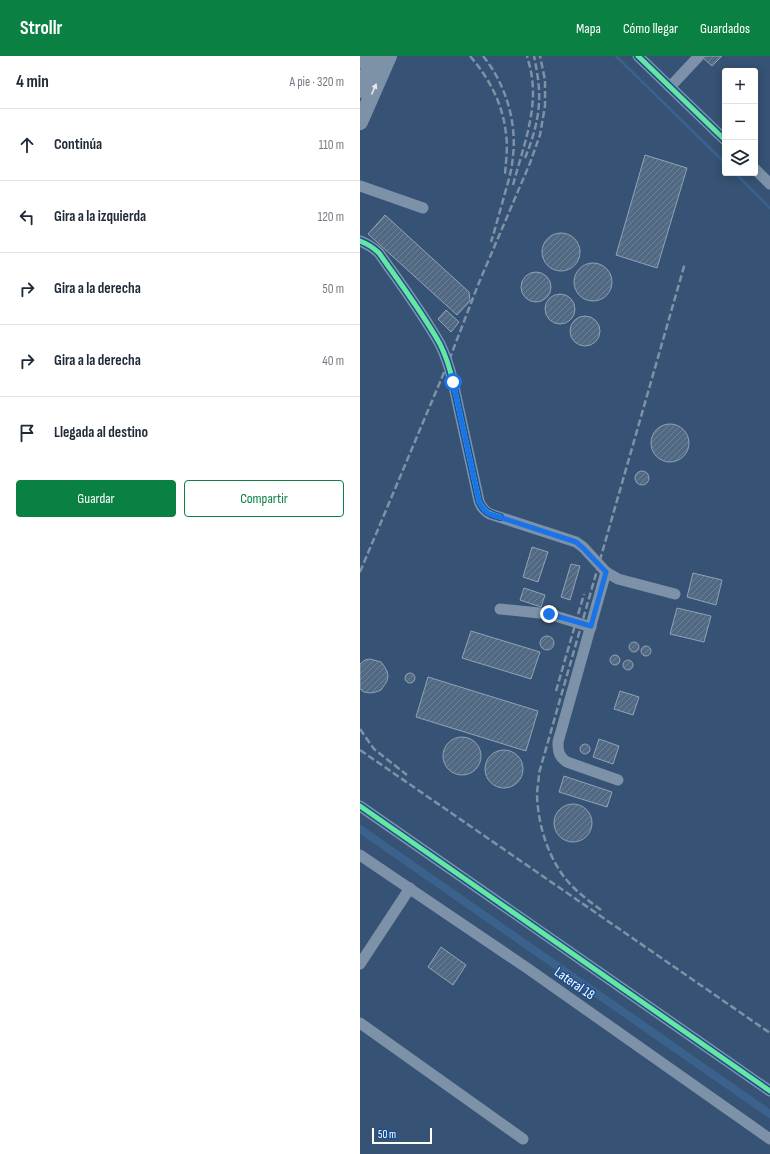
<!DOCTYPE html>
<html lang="es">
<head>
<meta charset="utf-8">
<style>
  :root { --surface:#fff; --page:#f2f2f3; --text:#1f2937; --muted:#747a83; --line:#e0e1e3; --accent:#0b8043 }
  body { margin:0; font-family:"Sofia Sans Condensed",sans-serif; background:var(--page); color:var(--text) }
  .controls { position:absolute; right:12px; top:12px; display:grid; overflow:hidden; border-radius:4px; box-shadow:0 2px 10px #0003 }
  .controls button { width:36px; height:36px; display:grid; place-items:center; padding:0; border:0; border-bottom:1px solid var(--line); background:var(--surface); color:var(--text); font:20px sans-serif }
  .scale { position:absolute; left:12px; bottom:10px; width:60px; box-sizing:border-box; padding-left:4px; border:2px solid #fff; border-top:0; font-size:11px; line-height:14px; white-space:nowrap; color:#fff; -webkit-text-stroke:3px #1b4f8f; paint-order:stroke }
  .stop { position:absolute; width:12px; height:12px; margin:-9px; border:3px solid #1a73e8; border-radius:50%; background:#fff }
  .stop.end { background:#1a73e8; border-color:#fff; box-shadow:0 1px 4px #0008 }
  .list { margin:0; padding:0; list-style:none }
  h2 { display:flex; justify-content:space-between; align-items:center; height:52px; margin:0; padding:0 16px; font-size:17px }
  h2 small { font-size:13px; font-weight:400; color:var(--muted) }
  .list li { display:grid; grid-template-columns:26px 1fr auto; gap:12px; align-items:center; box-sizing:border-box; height:72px; padding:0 16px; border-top:1px solid var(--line) }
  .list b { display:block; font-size:15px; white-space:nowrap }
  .list em { font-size:13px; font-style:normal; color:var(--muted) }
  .actions { display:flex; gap:8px; padding:12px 16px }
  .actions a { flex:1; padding:9px 0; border:1px solid var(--accent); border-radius:4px; text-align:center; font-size:14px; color:var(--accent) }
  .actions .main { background:var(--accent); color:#fff }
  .icon { flex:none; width:22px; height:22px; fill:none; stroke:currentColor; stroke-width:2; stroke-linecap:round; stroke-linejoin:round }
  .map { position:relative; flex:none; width:410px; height:1098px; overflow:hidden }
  header { display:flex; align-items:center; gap:24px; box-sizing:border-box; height:56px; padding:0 20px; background:var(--accent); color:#fff }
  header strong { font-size:19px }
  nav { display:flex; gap:22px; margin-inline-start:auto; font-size:14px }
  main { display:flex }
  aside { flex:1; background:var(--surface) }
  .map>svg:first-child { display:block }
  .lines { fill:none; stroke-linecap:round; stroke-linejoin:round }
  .stream { stroke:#3b618d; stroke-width:2.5 }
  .canal { stroke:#3b618d; stroke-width:8 }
  .building { fill:url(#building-hatch); stroke:#92a2b6 }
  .minor { stroke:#7d92a8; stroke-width:11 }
  .highway { stroke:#7e92a7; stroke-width:16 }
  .rail { stroke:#7e92a7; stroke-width:2.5; stroke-dasharray:7 3; stroke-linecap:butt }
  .cycleway-casing { stroke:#1b4f8f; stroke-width:8 }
  .cycleway { stroke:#66e7a1; stroke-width:5 }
  .oneway { fill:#e5e9ed }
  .route { stroke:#1a73e8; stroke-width:5 }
  .labels { text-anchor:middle; stroke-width:3; stroke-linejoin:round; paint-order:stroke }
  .street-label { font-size:14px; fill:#fff; stroke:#1b4f8f }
</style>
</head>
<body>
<header>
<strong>Strollr</strong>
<nav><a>Mapa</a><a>Cómo llegar</a><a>Guardados</a></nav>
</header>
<main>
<aside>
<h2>4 min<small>A pie · 320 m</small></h2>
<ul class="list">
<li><svg class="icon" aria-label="ahead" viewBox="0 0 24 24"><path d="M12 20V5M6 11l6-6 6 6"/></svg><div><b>Continúa</b></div><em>110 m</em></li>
<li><svg class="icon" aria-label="left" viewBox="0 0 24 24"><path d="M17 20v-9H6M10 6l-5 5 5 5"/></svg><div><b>Gira a la izquierda</b></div><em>120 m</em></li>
<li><svg class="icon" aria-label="right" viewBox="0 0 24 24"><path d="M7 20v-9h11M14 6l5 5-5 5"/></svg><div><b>Gira a la derecha</b></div><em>50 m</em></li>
<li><svg class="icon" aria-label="right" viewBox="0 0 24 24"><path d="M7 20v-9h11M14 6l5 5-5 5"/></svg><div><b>Gira a la derecha</b></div><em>40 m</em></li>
<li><svg class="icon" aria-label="arrive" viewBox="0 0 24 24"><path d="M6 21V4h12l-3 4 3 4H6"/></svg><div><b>Llegada al destino</b></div></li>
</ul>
<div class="actions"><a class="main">Guardar</a><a>Compartir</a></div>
</aside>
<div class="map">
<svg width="410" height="1098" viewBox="0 0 410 1098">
  <defs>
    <pattern id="building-hatch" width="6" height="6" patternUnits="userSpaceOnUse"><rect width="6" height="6" fill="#526984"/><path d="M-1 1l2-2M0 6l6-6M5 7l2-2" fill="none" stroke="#6c8096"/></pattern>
  </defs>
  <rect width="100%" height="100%" fill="#365274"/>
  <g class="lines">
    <!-- stream -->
    <g class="stream">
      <polyline points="256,0 365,107"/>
      <polyline points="375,117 410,152"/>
    </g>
    <!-- canal -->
    <polyline class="canal" points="0,773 410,1058"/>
  </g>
  <!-- building -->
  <g class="building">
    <polygon points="345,0 362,0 352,10 343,2"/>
    <polygon points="285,99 327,112 297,212 256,199"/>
    <polygon points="25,159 109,236 110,245 97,259 8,178"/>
    <circle cx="201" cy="196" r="19"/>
    <circle cx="233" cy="226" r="19"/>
    <circle cx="176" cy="231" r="15"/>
    <circle cx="200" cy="253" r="15"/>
    <polygon points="86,254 99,266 91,276 78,263"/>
    <circle cx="225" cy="275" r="15"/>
    <circle cx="310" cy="387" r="19"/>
    <circle cx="282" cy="422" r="7"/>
    <polygon points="172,491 188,496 178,526 163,521"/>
    <polygon points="211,508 220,510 210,544 201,541"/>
    <polygon points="333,517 362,524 356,549 327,541"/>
    <polygon points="164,532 185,539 181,551 160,544"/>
    <polygon points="317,552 351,560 344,586 310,578"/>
    <polygon points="111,575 180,596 171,623 102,602"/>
    <circle cx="187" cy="587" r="7"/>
    <circle cx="274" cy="591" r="5"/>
    <circle cx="286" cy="595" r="5"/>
    <circle cx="255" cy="604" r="5"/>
    <polygon points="10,603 21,606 24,610 27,615 28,620 27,625 21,634 16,636 10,637 4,636 0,633 0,608 5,604"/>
    <circle cx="268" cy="609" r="5"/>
    <circle cx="50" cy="622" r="5"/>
    <polygon points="68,621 178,655 166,695 56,661"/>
    <polygon points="260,635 279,641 273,659 254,653"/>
    <circle cx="102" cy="700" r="19"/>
    <polygon points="239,683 259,690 253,708 233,701"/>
    <circle cx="225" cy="693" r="5"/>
    <circle cx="144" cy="713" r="19"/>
    <polygon points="204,720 252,736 247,751 199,736"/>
    <circle cx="213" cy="767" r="19"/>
    <polygon points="81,891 106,909 93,929 68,911"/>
  </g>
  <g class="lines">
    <!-- minor -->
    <g class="minor">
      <polyline points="278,0 365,84"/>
      <polyline points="0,7 3,0"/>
      <polyline points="310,31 339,0"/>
      <polyline points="395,113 410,128"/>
      <polyline points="0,130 63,152"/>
      <path d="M0 185C8 188 13 191 19 197 40 227 62 256 80 288 86 300 90 313 93 326L119 445C121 451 124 455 130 458L216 486 223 491 246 516 258 523 315 538"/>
      <path d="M246 516 198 686C198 696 199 701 207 706L258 724"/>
      <polyline points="140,553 189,558 231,571"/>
      <polyline points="0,750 410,1035"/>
      <polyline points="0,799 167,912 410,1083"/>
      <polyline points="0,908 50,832"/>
      <polyline points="0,967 163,1083"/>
    </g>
    <!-- highway -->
    <g class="highway">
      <polyline points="0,34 15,0"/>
      <polyline points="0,66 29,0"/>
    </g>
    <!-- rail -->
    <g class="rail">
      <path d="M110 0C129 22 143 48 146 78 148 91 146 105 145 118"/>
      <path d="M123 0C145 27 157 65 153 100 152 116 146 132 142 148 138 161 135 174 131 186"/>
      <path d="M165 102C172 85 178 66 179 47 180 31 177 15 174 0"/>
      <path d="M153 129C162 95 177 57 172 22 171 14 169 7 167 0"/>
      <polyline points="0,516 88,307 118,229 170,107 180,79 185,50 185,24 180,0"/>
      <polyline points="196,635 224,538"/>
      <polyline points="0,673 14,693 47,719"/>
      <polyline points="0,694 410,977"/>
      <path d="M241 854C232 847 222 840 214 832 190 809 178 771 177 739 177 732 179 724 179 717L325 207"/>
    </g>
    <defs>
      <g id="cycleway">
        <polyline points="278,0 365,84"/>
        <path d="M0 185C8 188 13 191 19 197 40 227 62 256 80 288 86 300 90 313 93 326L119 445C123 455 129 458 140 461"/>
        <polyline points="0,750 410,1035"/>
      </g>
    </defs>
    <!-- cycleway casing -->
    <use href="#cycleway" class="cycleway-casing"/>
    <!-- cycleway -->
    <use href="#cycleway" class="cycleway"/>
  </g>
  <!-- one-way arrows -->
  <defs><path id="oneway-solid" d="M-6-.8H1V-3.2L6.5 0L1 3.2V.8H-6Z"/></defs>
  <use class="oneway" href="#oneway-solid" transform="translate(14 33) rotate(-66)"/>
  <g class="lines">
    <!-- route -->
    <path class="route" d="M93 326 119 445C121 451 124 455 130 458L216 486 223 492 246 516 231 570 189 558"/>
  </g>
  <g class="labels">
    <!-- street labels -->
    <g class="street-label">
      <text transform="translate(215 927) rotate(35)" y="5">Lateral 18</text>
    </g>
  </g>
</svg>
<div class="controls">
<button>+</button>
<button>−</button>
<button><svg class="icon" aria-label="layers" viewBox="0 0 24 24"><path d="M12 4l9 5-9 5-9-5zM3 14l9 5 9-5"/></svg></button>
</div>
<div class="scale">50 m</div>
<div class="stop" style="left:93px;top:326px"></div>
<div class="stop end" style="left:189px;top:558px"></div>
</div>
</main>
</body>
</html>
